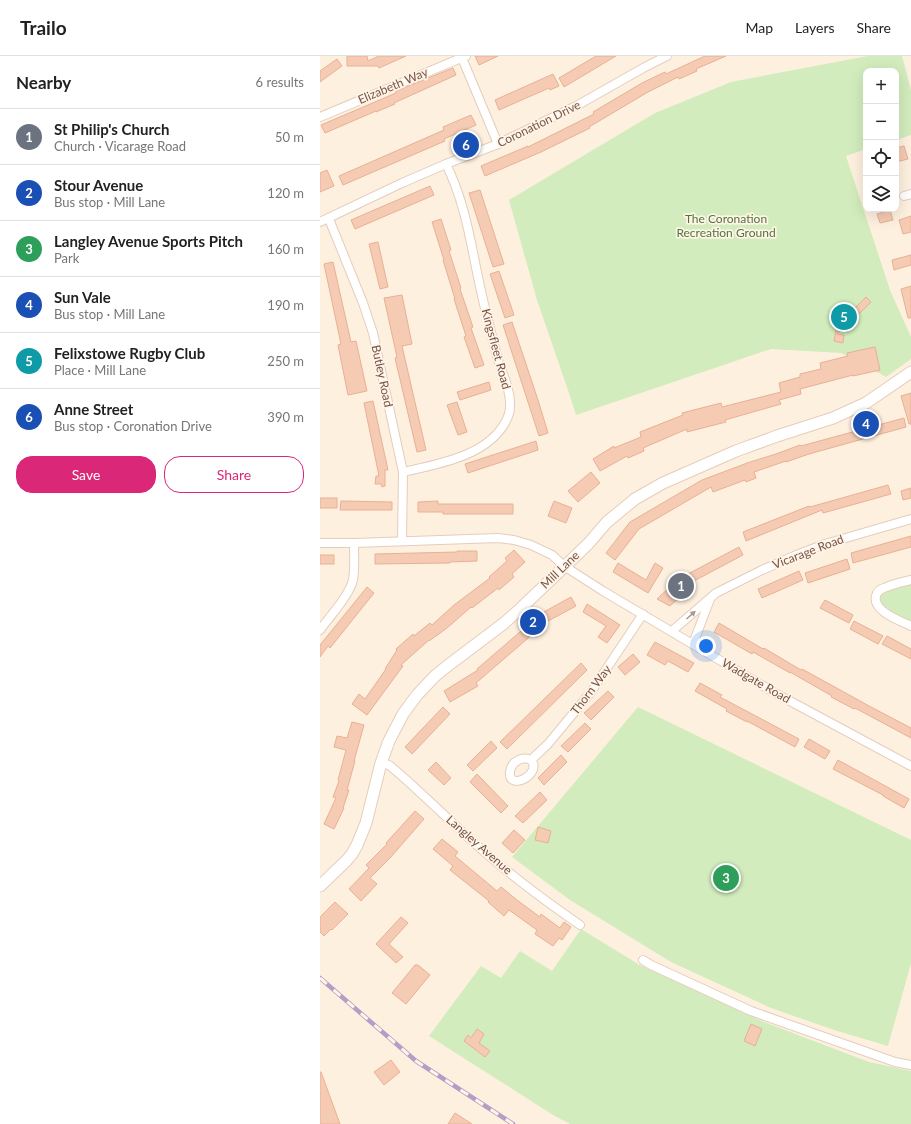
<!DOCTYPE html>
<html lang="en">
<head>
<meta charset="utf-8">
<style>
  :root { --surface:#fff; --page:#f2f2f2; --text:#222; --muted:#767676; --line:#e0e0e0; --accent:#db2777 }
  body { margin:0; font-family:Lato,sans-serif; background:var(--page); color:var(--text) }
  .controls { position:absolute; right:12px; top:12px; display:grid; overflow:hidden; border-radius:8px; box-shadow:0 4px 16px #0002 }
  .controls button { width:36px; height:36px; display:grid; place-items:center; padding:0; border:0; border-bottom:1px solid var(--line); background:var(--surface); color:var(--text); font:20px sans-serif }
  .you { position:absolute; left:386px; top:590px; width:14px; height:14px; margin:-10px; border:3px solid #fff; border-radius:50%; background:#1a73e8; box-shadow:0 0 0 6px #1a73e833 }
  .badge { display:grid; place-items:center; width:26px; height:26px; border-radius:50%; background:var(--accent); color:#fff; font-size:13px; font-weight:700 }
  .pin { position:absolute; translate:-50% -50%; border:2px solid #fff; box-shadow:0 1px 4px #0006 }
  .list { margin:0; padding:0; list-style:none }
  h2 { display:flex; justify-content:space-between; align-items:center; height:52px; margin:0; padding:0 16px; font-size:17px }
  h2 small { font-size:13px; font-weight:400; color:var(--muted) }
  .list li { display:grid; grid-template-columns:26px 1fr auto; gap:12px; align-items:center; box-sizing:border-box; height:56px; padding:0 16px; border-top:1px solid var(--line) }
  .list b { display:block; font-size:15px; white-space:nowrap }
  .list p { margin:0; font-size:13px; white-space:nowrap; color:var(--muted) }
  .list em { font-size:13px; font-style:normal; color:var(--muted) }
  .actions { display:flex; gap:8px; padding:12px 16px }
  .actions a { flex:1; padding:9px 0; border:1px solid var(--accent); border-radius:16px; text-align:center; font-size:14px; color:var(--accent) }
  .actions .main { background:var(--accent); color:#fff }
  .icon { flex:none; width:22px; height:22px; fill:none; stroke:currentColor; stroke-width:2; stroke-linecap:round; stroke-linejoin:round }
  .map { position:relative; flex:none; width:591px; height:1068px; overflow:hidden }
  header { display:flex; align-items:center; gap:24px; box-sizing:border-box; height:56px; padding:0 20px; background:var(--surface); border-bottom:1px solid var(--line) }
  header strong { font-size:19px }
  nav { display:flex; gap:22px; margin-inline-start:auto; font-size:14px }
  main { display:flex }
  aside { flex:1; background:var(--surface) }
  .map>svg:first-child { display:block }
  .green { fill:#d2ecbd }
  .building { fill:#f5cbb4; stroke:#e9b093 }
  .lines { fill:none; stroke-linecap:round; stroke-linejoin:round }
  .minor-casing { stroke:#e4cdbd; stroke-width:10 }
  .tertiary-casing { stroke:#e4cdbd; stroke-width:13 }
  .minor { stroke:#fff; stroke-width:8 }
  .tertiary { stroke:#fff; stroke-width:11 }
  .rail-casing { stroke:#b29ec7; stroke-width:4.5 }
  .rail { stroke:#fff4e7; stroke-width:3; stroke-dasharray:9; stroke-linecap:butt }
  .oneway { fill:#ad988f }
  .labels { text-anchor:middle; stroke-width:3.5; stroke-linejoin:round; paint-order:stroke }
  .street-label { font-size:12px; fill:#765445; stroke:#fff4e7 }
  .park-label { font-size:12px; fill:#4f773a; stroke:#fff4e7 }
</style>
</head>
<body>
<header>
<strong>Trailo</strong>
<nav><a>Map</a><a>Layers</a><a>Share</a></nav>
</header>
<main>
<aside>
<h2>Nearby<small>6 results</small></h2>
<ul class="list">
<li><span class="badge" style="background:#6b7280">1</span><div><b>St Philip's Church</b><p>Church · Vicarage Road</p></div><em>50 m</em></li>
<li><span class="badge" style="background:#1a4fb4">2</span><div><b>Stour Avenue</b><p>Bus stop · Mill Lane</p></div><em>120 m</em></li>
<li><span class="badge" style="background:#2e9e5b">3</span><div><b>Langley Avenue Sports Pitch</b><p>Park</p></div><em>160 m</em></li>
<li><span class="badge" style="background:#1a4fb4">4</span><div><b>Sun Vale</b><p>Bus stop · Mill Lane</p></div><em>190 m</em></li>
<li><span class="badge" style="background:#0f9aa8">5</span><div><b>Felixstowe Rugby Club</b><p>Place · Mill Lane</p></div><em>250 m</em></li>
<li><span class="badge" style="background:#1a4fb4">6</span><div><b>Anne Street</b><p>Bus stop · Coronation Drive</p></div><em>390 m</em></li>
</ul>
<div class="actions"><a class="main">Save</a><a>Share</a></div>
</aside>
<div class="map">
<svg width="591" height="1068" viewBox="0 0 591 1068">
  <rect width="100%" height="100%" fill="#fef0df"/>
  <!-- green -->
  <g class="green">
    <polygon points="548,0 582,0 591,34 591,79 576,84 576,15 546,15 546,93 526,100 570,234 591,281 591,303 566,321 521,297 451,293 256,359 249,337 217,244 189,144 335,57 411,26"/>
    <polygon points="591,527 591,568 564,553 559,546 560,538 565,534"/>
    <polygon points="318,651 591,784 591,907 568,990 514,974 451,952 351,906 250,844 192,801"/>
    <polygon points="261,873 318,908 444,966 549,1006 591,1015 591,1068 250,1068 233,1059 109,980 161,910 181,922 200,895 232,915"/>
  </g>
  <!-- building -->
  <g class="building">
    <polygon points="27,0 47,0 48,5 59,0 86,0 59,12 58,10 27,10"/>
    <polygon points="155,0 178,0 159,9"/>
    <polygon points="276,0 296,0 244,31 239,22"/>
    <polygon points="385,0 406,0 376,13 377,15 359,23 358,21 328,36 269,71 270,72 221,96 165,120 161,110 208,90 208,91 274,58 273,56 322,27 345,16 346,18"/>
    <polygon points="17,3 22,10 0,26 0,15"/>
    <polygon points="133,12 136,19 74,47 75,48 56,56 56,55 5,77 1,69 76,37 76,35"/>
    <polygon points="233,18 239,30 230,34 229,32 179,54 175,44"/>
    <polygon points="151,59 156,69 124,83 125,85 23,129 19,120 124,74 123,71"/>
    <polygon points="584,90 588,103 576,106 576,92"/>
    <polygon points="7,114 14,130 0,136 0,117"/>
    <polygon points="110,130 114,139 35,173 31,164"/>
    <polygon points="160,134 184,208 173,211 149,137"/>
    <polygon points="570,154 573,164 560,167 557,158"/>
    <polygon points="591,160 591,176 583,178 579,164"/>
    <polygon points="121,163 131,194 129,195 141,232 140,233 153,271 151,272 164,309 155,312 144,281 146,280 134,243 135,243 123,204 124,204 112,166"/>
    <polygon points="58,186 68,231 60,233 49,188"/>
    <polygon points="591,199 591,209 574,214 572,204"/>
    <polygon points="13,206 31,286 36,285 47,335 28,339 18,289 21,288 4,208"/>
    <polygon points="179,215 194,259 185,262 170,218"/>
    <polygon points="591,230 591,262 588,262 581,233"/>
    <polygon points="82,239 92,288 82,290 106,394 97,396 75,302 77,301 64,242"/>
    <polygon points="546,241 551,246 533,264 531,262 517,278 524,279 523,287 514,285 517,268 513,265 527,249 533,254"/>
    <polygon points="192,266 218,344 228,377 219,380 183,269"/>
    <polygon points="555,291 560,314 533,320 533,319 480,333 481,338 459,344 461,348 405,364 406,366 367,376 367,373 323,392 324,395 308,402 307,400 280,415 273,403 294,390 294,392 321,381 320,376 363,359 362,357 401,347 402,351 461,336 459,327 480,321 480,318 501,313 500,307 528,300 527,297"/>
    <polygon points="169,326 171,334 140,344 137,336"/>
    <polygon points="591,337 591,368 589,368 581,340"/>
    <polygon points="53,345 68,414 65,414 65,430 62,431 61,428 55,428 56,420 59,420 44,347"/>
    <polygon points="137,346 147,376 138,379 127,349"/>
    <polygon points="584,362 586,371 489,398 466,406 466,405 434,416 436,422 426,426 425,424 393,436 391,431 319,473 295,504 286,497 310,466 382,424 430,406 456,398 480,389 481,390"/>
    <polygon points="216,385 218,394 148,417 145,408"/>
    <polygon points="271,416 280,427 258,446 248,435"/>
    <polygon points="568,429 571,438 503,457 502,454 426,485 423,476 489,450 490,451"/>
    <polygon points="591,432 591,442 583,444 581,435"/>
    <rect x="0" y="442" width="17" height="10"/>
    <polygon points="21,445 72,446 72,454 20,454"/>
    <polygon points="118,445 118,448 193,448 193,458 123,458 123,456 98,456 98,446"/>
    <polygon points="234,445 252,452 246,467 228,460"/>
    <polygon points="591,480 591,491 533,507 531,497"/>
    <polygon points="419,491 423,499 372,526 374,528 350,550 337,543 364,518 366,519"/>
    <polygon points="194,494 205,506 192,518 194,521 179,534 178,532 152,552 151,551 127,572 109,585 109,584 81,609 83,610 47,659 32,648 39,638 45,643 66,613 65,613 77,594 76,593 93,578 94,580 110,567 112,569 134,549 170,522 169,521 187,505 185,502"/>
    <polygon points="137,495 157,495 157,505 130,506 130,507 55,508 55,498 137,496"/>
    <rect x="0" y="499" width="14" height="9"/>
    <polygon points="527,503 530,513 488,527 485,517"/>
    <polygon points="298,507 326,524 335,507 343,512 328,537 293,516"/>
    <polygon points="479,515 483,524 442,542 438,533"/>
    <polygon points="47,531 54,537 10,592 8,590 0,601 0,589"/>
    <polygon points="251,541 256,550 228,565 156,627 158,630 130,646 124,635 158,614 157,613 222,557"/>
    <polygon points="505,544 533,559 529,567 500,552"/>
    <polygon points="267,548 300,569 287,587 278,581 286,570 263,556"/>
    <polygon points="534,565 563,580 558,588 530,573"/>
    <polygon points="399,567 443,593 444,592 481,614 482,613 551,651 591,672 591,682 535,652 534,653 511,641 512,640 470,616 470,617 433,596 432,598 394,576"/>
    <polygon points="567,580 591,593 591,603 562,588"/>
    <polygon points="335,586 374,607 368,616 348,605 345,609 327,599"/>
    <polygon points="313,598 320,606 305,619 298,611"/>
    <polygon points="261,607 267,614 187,693 180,686"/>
    <polygon points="380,627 402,639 400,641 479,683 475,691 427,665 427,666 406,655 407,653 375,635"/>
    <polygon points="288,635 294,641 271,664 264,657"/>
    <polygon points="123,651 130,658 92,698 85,691"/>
    <polygon points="32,666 44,669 34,705 35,705 27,734 29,734 23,752 24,752 14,773 4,768 16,742 13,741 19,725 18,724 26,694 14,691 17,680 27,682"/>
    <polygon points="265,667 271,673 248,696 241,690"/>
    <polygon points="489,683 510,695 505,703 484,691"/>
    <polygon points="171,685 177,692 153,715 147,709"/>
    <polygon points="241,699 247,706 224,729 218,722"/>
    <polygon points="518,704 589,743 584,752 563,740 563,739 513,713"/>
    <polygon points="116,706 131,722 124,729 108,714"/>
    <polygon points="157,718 188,750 181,757 150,726"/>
    <polygon points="220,736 227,744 203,767 195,760"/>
    <polygon points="95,755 104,763 70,802 50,822 57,828 41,845 29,833 49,812 46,809 67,788 66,787"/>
    <polygon points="218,771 231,775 228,787 215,784"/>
    <polygon points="194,774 205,784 193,797 182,787"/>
    <polygon points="122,783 138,796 135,800 177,835 181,831 197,844 220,861 221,858 240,872 244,866 251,871 242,884 239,882 233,890 215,878 217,874 189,854 184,860 168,846 169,845 130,814 133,810 113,793"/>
    <polygon points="15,846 28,858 12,874 11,873 4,880 0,876 0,861"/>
    <polygon points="81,861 88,867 69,888 83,901 76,907 56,888"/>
    <polygon points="95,909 98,909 110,919 86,948 72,937"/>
    <polygon points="431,968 442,973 435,990 424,985"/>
    <polygon points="157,973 164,978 159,987 170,995 165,1001 144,985 148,979 151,982"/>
    <polygon points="71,1004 80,1016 64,1029 54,1016"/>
    <polygon points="0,1016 1,1016 20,1068 0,1068"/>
    <polygon points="135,1057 152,1068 128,1068"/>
  </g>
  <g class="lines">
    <defs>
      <g id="minor">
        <polyline points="142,2 178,88"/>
        <polyline points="0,61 146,0"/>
        <polyline points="584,140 591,138"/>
        <polyline points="9,163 43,247 53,277 83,416 82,485"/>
        <polyline points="0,166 82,127 126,108 178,88 258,49 325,11 347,0"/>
        <path d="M83 416C118 408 168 400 186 365 188 361 190 356 190 351 191 336 184 321 179 307 174 291 171 275 167 260 153 209 150 156 126 108"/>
        <polyline points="0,487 34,487 178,482 194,484 211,489 232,499 244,510 283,535 455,637 591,710"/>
        <path d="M591 524C582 526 572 528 564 532 560 533 557 536 556 540 552 555 581 565 591 570"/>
        <path d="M0 574C10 560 29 540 33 524 35 512 34 499 34 487"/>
        <polyline points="352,575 396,537 442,514 474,500 505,488 591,463"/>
        <polyline points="373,588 390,543"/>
        <path d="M211 704C203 700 191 705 190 716 188 736 223 718 211 704L228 688 271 636 323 558"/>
        <path d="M61 707 69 709 82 720C111 746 138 773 168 799 197 824 228 847 260 869"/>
        <polyline points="323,904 331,909 431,955 575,1006 591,1009"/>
      </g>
      <polyline id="tertiary" points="0,830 26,805 32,798 37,789 46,767 61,707 69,685 83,658 97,639 115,620 126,611 183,568 200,553 268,488 287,466 315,443 343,427 416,395 457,380 513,362 546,347 591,316"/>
    </defs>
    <!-- minor casing -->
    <use href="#minor" class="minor-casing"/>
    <!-- tertiary casing -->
    <use href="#tertiary" class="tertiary-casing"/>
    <!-- minor -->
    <use href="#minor" class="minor"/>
    <!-- tertiary -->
    <use href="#tertiary" class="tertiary"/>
    <defs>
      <polyline id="rail" points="0,922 96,1005 193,1068"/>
    </defs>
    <!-- rail casing -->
    <use href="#rail" class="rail-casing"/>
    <!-- rail -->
    <use href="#rail" class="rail"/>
  </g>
  <!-- one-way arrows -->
  <defs><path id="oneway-solid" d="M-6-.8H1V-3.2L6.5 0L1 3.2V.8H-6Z"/></defs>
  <use class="oneway" href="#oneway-solid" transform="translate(371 559) rotate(-42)"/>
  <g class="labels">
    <!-- street labels -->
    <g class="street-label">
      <text transform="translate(73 30) rotate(-23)" y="4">Elizabeth Way</text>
      <text transform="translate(219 68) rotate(-26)" y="4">Coronation Drive</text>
      <text transform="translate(176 293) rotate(75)" y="4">Kingsfleet Road</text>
      <text transform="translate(62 320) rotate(78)" y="4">Butley Road</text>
      <text transform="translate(488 496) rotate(-21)" y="4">Vicarage Road</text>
      <text transform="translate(240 514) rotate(-44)" y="4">Mill Lane</text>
      <text transform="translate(436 625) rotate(30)" y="4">Wadgate Road</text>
      <text transform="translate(271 634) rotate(-53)" y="4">Thorn Way</text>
      <text transform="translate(159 789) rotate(41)" y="4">Langley Avenue</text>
    </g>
    <!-- park labels -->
    <g class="park-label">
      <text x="406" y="167">The Coronation<tspan x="406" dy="14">Recreation Ground</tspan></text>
    </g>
  </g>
</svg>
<div class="controls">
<button>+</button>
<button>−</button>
<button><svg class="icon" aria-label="locate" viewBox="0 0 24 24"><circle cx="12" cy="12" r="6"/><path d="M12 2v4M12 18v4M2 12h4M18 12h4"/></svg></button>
<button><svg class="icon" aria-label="layers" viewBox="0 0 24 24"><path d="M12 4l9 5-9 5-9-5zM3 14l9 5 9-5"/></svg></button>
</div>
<div class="you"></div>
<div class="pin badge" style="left:361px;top:530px;background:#6b7280">1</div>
<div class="pin badge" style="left:213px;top:566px;background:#1a4fb4">2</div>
<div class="pin badge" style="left:406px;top:822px;background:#2e9e5b">3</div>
<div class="pin badge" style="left:546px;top:368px;background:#1a4fb4">4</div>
<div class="pin badge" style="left:524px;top:261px;background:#0f9aa8">5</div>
<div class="pin badge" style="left:146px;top:89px;background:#1a4fb4">6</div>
</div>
</main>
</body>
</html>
